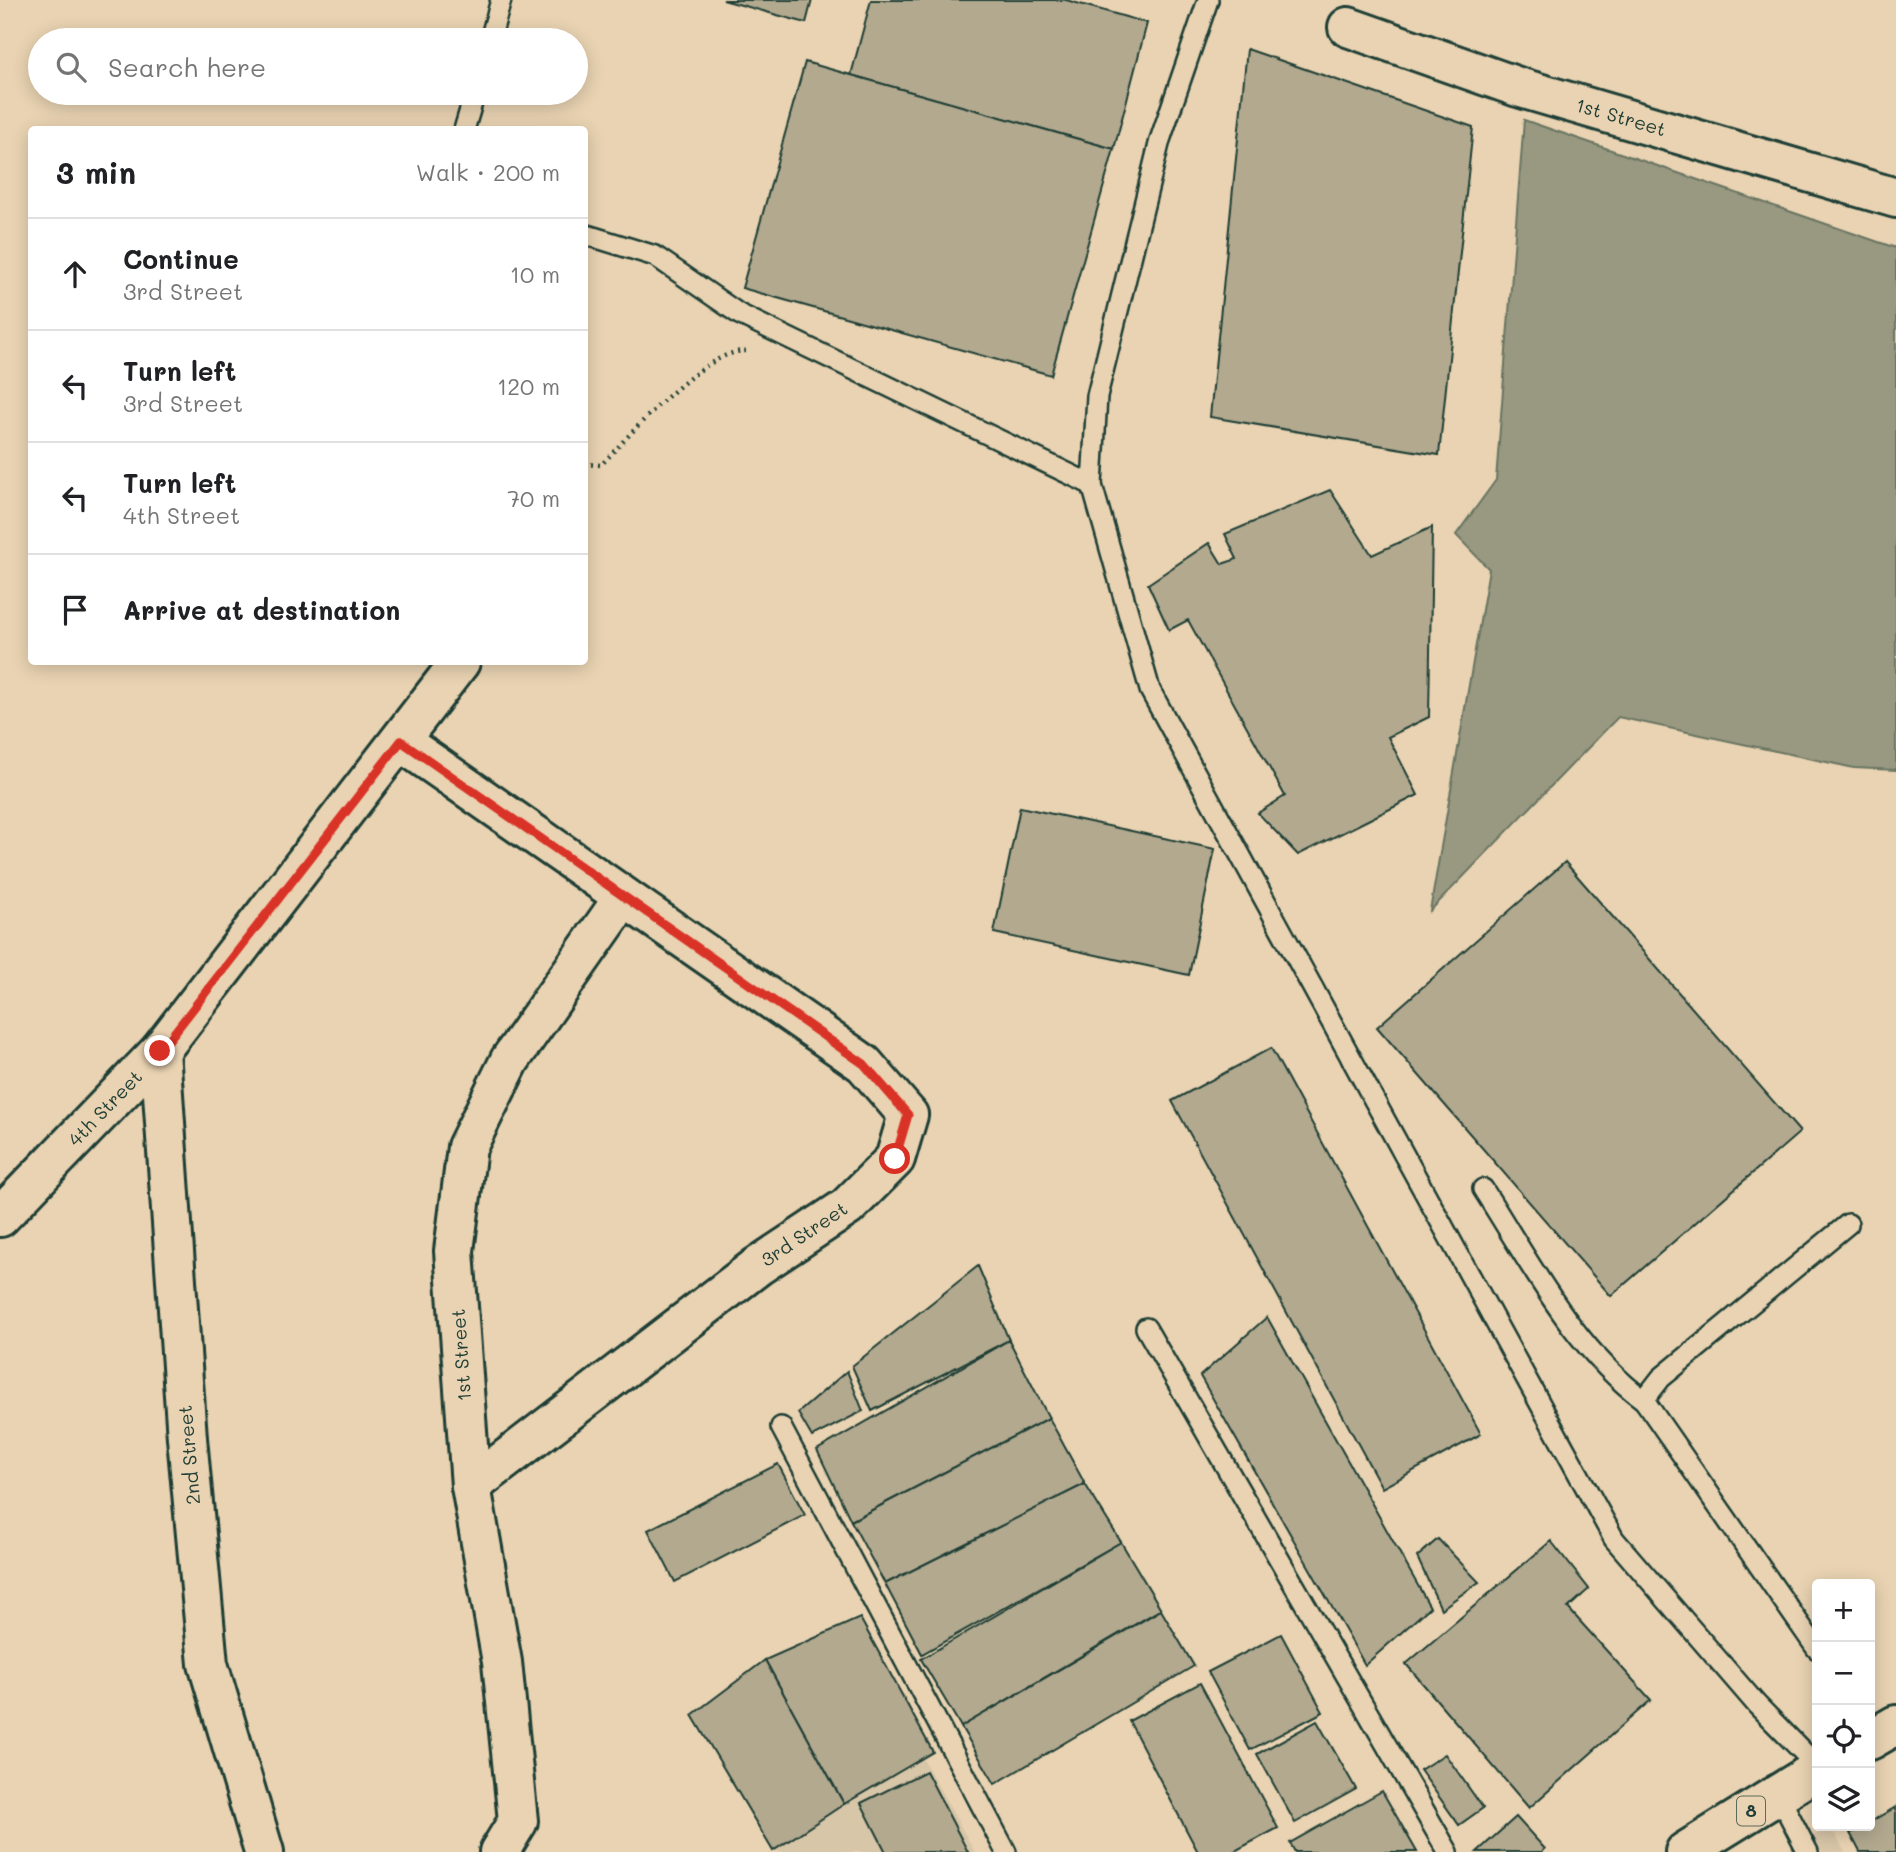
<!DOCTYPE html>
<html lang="en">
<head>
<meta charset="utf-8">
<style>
  :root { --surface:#fff; --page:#f2f2f2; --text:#202124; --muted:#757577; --line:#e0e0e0 }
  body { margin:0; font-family:Mali,sans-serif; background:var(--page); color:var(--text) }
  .controls { position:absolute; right:21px; bottom:21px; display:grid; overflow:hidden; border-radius:7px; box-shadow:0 4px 18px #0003 }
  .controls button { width:63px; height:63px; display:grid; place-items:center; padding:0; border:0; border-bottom:2px solid var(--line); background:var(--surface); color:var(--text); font:35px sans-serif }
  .stop { position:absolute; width:21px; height:21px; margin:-16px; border:5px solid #d93025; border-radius:50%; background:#fff }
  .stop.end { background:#d93025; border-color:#fff; box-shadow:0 2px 7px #0008 }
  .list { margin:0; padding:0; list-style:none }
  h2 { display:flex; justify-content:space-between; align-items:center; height:91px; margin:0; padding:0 28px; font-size:30px }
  h2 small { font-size:23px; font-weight:400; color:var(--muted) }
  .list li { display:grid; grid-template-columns:46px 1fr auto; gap:21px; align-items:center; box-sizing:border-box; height:112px; padding:0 28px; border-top:2px solid var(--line) }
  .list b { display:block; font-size:26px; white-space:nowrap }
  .list p { margin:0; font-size:23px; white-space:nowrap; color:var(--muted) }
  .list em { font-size:23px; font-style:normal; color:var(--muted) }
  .icon { flex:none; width:38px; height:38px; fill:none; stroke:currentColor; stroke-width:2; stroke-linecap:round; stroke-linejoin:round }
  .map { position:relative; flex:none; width:1896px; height:1852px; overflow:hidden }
  .search { position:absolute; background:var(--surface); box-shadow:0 4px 18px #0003; left:28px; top:28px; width:560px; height:77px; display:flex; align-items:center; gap:18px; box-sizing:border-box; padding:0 24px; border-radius:38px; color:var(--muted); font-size:26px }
  .panel { position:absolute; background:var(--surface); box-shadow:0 4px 18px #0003; left:28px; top:126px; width:560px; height:539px; border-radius:7px }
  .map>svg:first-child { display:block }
  .built { fill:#d8c6a8 }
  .water { fill:#999880; stroke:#687462; stroke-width:2 }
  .building { fill:#b2a98f; stroke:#1f3d34; stroke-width:2 }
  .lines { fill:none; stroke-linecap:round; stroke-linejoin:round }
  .lane-casing { stroke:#1f3d34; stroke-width:24 }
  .street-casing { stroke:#1f3d34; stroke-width:44 }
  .primary-casing { stroke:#1f3d34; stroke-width:44 }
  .path { stroke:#1f3d34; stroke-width:4.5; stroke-dasharray:2 5; stroke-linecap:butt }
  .lane { stroke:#e9d3b2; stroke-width:19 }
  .street { stroke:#e9d3b2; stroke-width:38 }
  .primary { stroke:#e9d3b2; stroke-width:38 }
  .route { stroke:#d93025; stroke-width:9 }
  .labels { text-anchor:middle; stroke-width:5; stroke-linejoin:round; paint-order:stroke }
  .shield { fill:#e9d3b2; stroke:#5c6a5a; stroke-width:2 }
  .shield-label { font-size:18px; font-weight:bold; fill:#1f3d34 }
  .street-label { font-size:19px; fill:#1f3d34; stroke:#e9d3b2 }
</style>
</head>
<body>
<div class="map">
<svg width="1896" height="1852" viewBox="0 0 1896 1852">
  <rect width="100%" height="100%" fill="#e9d3b2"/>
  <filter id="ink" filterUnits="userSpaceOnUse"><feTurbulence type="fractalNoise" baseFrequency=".0143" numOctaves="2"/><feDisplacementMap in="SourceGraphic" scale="14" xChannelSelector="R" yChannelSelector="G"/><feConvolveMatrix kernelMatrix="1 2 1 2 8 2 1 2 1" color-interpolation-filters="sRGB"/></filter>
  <g filter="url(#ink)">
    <!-- built -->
    <g class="built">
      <polygon points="918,1750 975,1852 778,1852 773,1837"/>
      <polygon points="1830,1826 1845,1852 1785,1852"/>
    </g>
    <!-- water -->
    <polygon class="water" points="1524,120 1896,248 1896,770 1854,768 1618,717 1430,911 1489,569 1456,535 1496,480"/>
    <!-- building -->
    <g class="building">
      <polygon points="723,0 812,0 806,23"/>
      <polygon points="871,0 1066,0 1147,23 1114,149 851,75"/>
      <polygon points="1247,49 1473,127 1439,455 1210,417"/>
      <polygon points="805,62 1114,149 1051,375 742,288"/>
      <polygon points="1330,490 1372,555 1432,527 1429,717 1388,737 1418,795 1298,855 1258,813 1285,796 1188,620 1169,630 1148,584 1209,543 1222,564 1237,559 1225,534"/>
      <polygon points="1020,807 1215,849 1189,975 994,933"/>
      <polygon points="1565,862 1800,1132 1611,1296 1377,1027"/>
      <polygon points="1271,1048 1481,1434 1382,1488 1172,1101"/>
      <polygon points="978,1266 1009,1340 872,1411 852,1366"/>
      <polygon points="1267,1317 1430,1607 1365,1665 1200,1376"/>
      <polygon points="1009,1340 1049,1418 851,1521 817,1450"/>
      <polygon points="847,1371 863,1411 812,1437 798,1413"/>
      <polygon points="1049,1418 1085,1484 885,1584 851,1521"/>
      <polygon points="778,1464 805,1515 675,1582 648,1530"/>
      <polygon points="1085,1484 1121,1542 922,1654 885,1584"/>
      <polygon points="1438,1539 1479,1582 1441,1609 1417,1557"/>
      <polygon points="1551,1541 1589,1589 1568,1608 1651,1700 1529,1808 1406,1664"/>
      <polygon points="1121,1542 1161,1609 961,1727 921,1659"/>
      <polygon points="1161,1610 1194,1666 995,1784 961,1727"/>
      <polygon points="860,1618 933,1752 844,1804 765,1660"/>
      <polygon points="1281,1634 1323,1712 1250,1750 1208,1672"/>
      <polygon points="765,1660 844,1804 773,1851 692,1715"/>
      <polygon points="1200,1683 1278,1828 1233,1852 1198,1852 1129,1721"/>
      <polygon points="1317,1721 1356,1789 1295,1823 1257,1754"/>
      <polygon points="1445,1754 1483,1808 1459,1825 1420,1770"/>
      <polygon points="926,1771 968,1852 886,1852 861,1803"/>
      <polygon points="1382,1791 1417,1852 1295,1852 1290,1843"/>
      <polygon points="1896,1807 1896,1852 1860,1852 1850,1833 1870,1826 1870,1822"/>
      <polygon points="1516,1817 1545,1849 1542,1852 1477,1852"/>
    </g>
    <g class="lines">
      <defs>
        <g id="lane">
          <polyline points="1208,0 1160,140 1097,396 1092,485 1150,690 1614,1539 1757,1705 1817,1766"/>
          <polyline points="490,40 501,0"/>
          <polyline points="464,130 475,93"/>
          <polyline points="584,234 655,256 739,314 1092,485"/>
          <path d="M1483 1189C1530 1262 1573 1348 1644 1400"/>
          <polyline points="1146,1328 1448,1852"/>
          <polyline points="781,1427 1006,1852"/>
          <polyline points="1817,1649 1644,1400 1661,1378 1848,1224"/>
          <polyline points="1778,1794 1808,1852"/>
        </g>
        <g id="street">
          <polyline points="1348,27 1518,87 1896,198"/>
          <polyline points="400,741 864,1064 908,1115 895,1159 847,1207 758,1266 471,1486"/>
          <polyline points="160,1051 187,1438 208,1664 264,1852"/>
          <polyline points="0,1217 160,1051 460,662"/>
          <polyline points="499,1852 518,1821 502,1662 471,1486 454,1251 467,1147 510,1060 624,897"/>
        </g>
        <g id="primary">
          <polyline points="1870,1740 1896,1725"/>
          <polyline points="1685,1852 1817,1770"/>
        </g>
      </defs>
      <!-- lane casing -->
      <use href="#lane" class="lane-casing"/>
      <!-- street casing -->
      <use href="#street" class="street-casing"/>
      <!-- primary casing -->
      <use href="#primary" class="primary-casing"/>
      <!-- path -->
      <path class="path" d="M584 464 601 465C631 434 703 350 746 351"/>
      <!-- lane -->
      <use href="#lane" class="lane"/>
      <!-- street -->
      <use href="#street" class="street"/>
      <!-- primary -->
      <use href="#primary" class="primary"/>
    </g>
  </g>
  <g class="lines" filter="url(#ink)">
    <!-- route -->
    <polyline class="route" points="160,1051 401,741 864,1064 908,1115 895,1159"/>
  </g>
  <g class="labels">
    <!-- shield labels -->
    <rect class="shield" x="1737" y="1796.5" width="28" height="29" rx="5"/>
    <g class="shield-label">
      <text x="1751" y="1817">8</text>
    </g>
    <!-- street labels -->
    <g class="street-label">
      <text transform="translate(1621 117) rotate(16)" y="7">1st Street</text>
      <text transform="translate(105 1108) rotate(-46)" y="7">4th Street</text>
      <text transform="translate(804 1234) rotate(-34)" y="7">3rd Street</text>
      <text transform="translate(461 1355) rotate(-94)" y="7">1st Street</text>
      <text transform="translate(189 1455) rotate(-95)" y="7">2nd Street</text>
    </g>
  </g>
</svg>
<div class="controls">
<button>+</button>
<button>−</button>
<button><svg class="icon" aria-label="locate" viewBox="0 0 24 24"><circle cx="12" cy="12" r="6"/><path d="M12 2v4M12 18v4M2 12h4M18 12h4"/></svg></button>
<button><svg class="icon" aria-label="layers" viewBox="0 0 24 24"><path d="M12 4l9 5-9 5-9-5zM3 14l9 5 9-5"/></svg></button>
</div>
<div class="stop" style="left:895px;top:1159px"></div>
<div class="stop end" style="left:160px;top:1051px"></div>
<div class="search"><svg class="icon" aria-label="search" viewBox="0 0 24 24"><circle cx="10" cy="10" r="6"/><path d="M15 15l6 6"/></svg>Search here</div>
<section class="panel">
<h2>3 min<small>Walk · 200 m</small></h2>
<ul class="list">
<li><svg class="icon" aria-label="ahead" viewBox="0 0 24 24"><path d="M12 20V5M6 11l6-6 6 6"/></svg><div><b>Continue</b><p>3rd Street</p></div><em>10 m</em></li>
<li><svg class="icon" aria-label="left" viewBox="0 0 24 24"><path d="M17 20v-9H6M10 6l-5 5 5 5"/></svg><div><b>Turn left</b><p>3rd Street</p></div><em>120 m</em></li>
<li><svg class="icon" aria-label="left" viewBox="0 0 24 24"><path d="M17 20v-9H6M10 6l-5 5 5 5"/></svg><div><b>Turn left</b><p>4th Street</p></div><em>70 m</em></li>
<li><svg class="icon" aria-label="arrive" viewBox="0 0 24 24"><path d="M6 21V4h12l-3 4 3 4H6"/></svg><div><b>Arrive at destination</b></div></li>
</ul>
</section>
</div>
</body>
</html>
